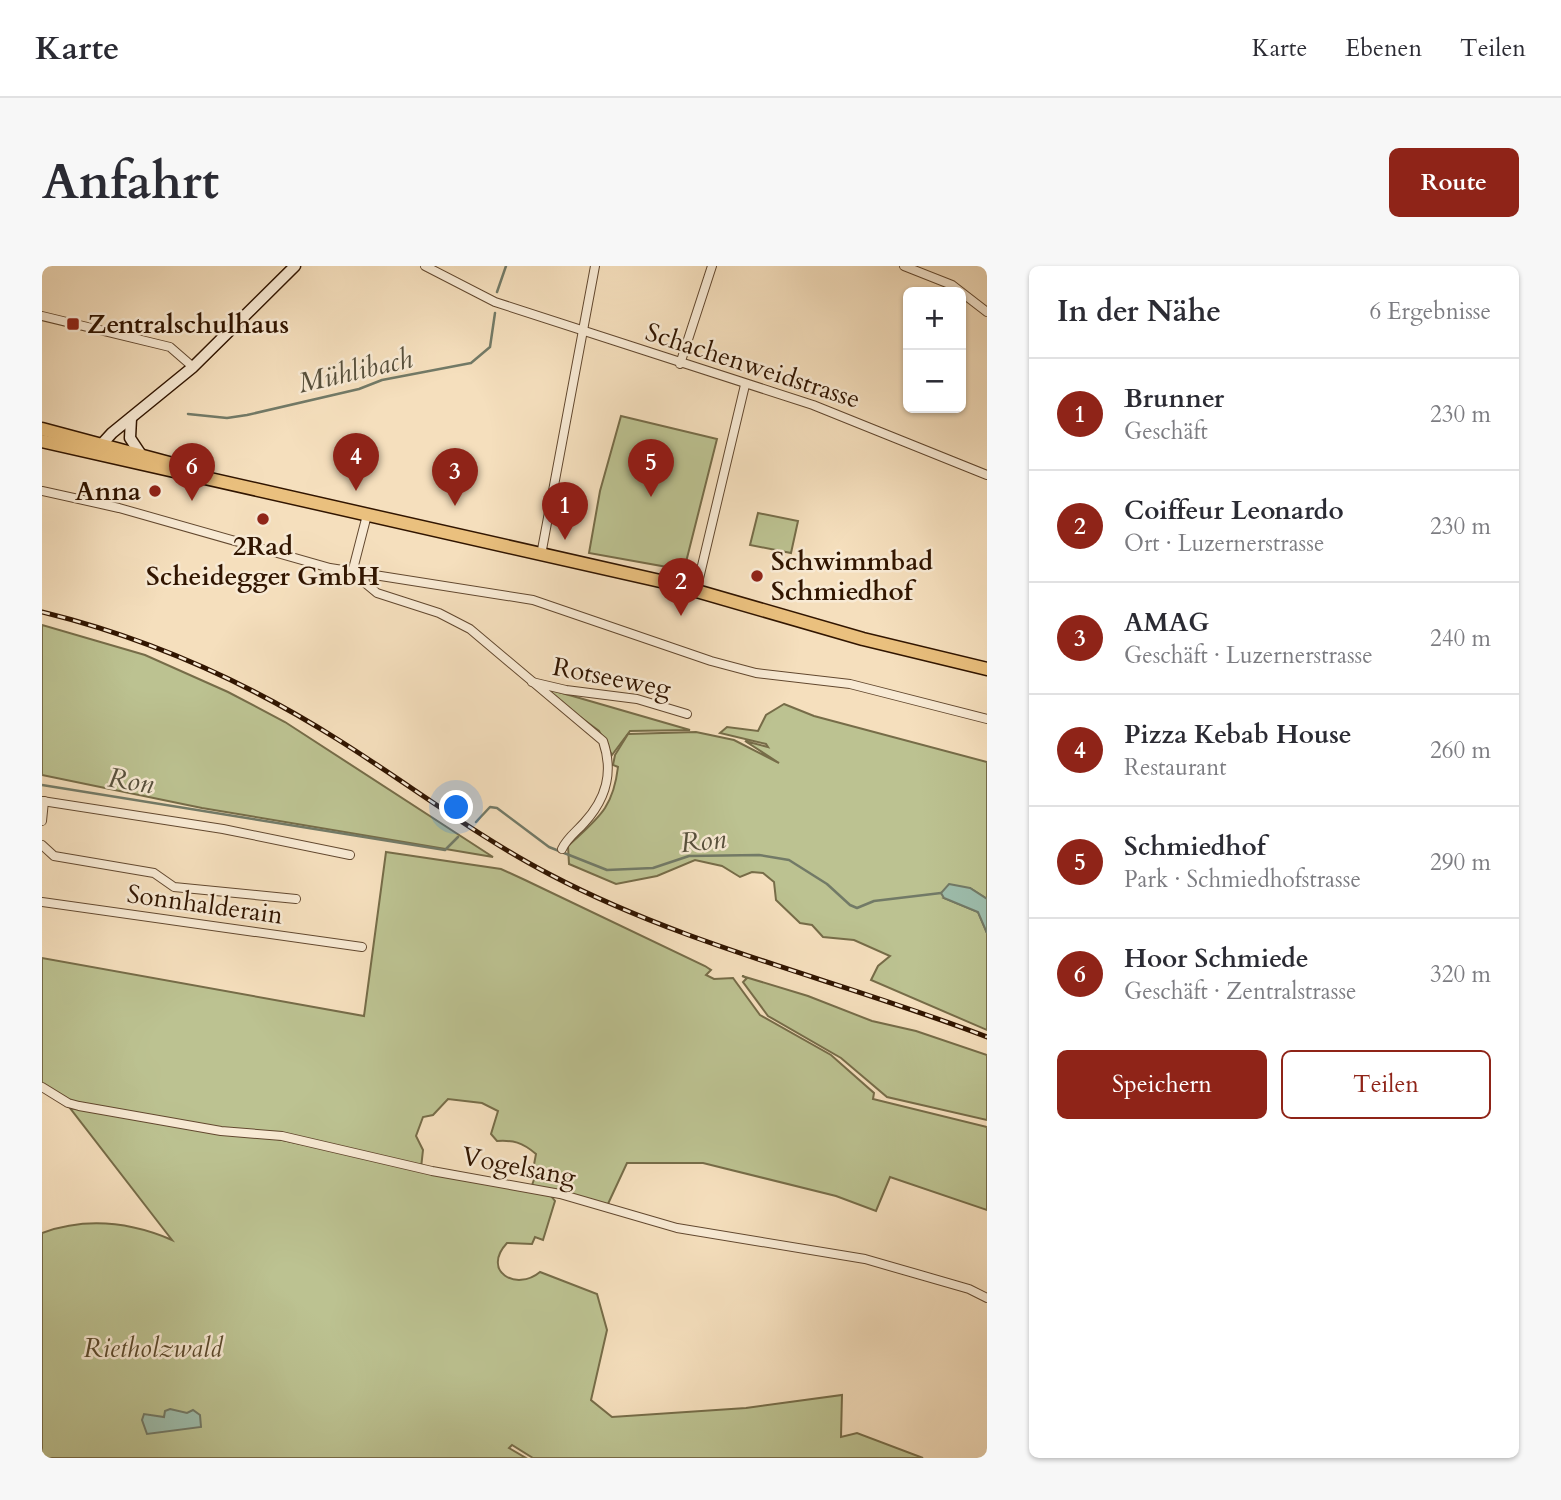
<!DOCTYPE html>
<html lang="de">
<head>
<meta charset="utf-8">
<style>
  :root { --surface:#fff; --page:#f7f7f7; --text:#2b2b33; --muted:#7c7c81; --line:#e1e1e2; --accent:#8f2418 }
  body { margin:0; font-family:Cardo,serif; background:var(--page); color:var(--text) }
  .controls { position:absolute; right:21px; top:21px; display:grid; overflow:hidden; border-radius:10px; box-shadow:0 2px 5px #0004 }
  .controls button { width:63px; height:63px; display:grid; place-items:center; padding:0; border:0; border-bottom:2px solid var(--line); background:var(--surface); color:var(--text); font:35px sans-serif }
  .you { position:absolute; left:415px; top:542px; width:24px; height:24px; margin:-18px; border:5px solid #fff; border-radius:50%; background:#1a73e8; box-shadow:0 0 0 10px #1a73e833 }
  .badge { display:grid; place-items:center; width:46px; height:46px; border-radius:50%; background:var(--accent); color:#fff; font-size:23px; font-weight:700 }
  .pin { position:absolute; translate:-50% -58px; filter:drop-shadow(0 2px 4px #0008) }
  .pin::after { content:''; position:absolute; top:37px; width:24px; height:21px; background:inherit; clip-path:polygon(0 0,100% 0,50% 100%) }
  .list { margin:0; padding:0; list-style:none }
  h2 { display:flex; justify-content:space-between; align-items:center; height:91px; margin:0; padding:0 28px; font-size:30px }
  h2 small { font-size:23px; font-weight:400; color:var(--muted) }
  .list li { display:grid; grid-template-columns:46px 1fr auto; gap:21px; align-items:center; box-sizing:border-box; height:112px; padding:0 28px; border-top:2px solid var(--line) }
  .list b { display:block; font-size:26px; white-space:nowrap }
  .list p { margin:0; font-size:23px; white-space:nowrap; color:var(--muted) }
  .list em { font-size:23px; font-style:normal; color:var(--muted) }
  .actions { display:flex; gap:14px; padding:21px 28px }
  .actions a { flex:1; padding:16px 0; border:2px solid var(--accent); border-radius:10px; text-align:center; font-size:24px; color:var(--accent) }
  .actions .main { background:var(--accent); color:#fff }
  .map { position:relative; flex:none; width:945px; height:1192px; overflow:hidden; border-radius:10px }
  header { display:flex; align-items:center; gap:42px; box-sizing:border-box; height:98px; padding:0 35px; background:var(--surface); border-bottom:2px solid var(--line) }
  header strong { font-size:33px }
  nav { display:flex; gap:38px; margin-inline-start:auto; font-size:24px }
  .intro { display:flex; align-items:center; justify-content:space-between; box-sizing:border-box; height:168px; padding:0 42px }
  h1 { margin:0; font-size:49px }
  .button { padding:18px 32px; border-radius:10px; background:var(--accent); color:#fff; font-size:24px; font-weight:700 }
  main { display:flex; gap:42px; padding:0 42px }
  aside { flex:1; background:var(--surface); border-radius:10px; box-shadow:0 2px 5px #0004 }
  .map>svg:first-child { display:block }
  .green { fill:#bcc291; stroke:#766c48; stroke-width:2 }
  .water { fill:#9dbdac; stroke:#727a67; stroke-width:2 }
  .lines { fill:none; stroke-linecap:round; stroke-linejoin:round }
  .stream { stroke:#727a67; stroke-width:2.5 }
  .street-casing { stroke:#62482f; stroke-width:10 }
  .secondary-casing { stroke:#311500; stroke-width:13 }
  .primary-casing { stroke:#311500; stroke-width:15 }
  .street { stroke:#f8ead4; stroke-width:8 }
  .secondary { stroke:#f8ead4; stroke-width:10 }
  .primary { stroke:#eac07e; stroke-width:12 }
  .rail-casing { stroke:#311500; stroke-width:5 }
  .rail { stroke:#f8ead4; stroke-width:2.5; stroke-dasharray:8; stroke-linecap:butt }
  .poi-dot { fill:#8f2418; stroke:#f8ead4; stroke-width:2.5 }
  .labels { text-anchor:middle; stroke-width:5; stroke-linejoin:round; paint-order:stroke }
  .poi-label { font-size:26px; font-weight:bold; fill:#311500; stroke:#f8ead4; text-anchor:start }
  .street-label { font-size:26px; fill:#311500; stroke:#f8ead4 }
  .park-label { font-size:26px; font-style:italic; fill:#5b492c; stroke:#f8ead4 }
  .water-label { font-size:28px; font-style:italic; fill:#57503c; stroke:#f8ead4 }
</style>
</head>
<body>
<header>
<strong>Karte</strong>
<nav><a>Karte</a><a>Ebenen</a><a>Teilen</a></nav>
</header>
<div class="intro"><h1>Anfahrt</h1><a class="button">Route</a></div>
<main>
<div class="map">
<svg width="945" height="1192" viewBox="0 0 945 1192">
  <rect width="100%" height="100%" fill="#f5dfbd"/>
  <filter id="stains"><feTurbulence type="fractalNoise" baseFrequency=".00286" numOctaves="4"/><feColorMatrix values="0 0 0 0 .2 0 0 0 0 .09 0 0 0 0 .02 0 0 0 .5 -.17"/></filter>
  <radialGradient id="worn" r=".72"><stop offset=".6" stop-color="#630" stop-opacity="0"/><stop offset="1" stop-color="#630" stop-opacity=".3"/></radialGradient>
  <!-- green -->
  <g class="green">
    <polygon points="579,150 675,173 642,304 547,287 558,225"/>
    <polygon points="716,247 756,255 749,287 708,279"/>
    <polygon points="0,359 103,389 186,426 243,456 451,591 160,542 0,509"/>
    <polygon points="496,420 648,464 588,465 570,489 557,465"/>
    <path d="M742 438 772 450 945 496V633L928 622 902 632 936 646 945 667V764L829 714 836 700 848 690 812 674 781 671 770 659 758 657 734 634 732 616 721 607 710 606 698 611 680 600 653 594 615 610 574 618 527 598 526 580C556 552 571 543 576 501L571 499 573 489 586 468 654 466 692 474 737 497 703 475 726 481 724 478 678 467 685 461 716 465 724 449Z"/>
    <path d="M344 586 459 603 483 614 663 700 669 704 664 709 672 713 691 712 718 749 789 789 832 827 831 833 945 861V944L848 911 834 945 794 930 661 897H585L565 940 489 922 495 905 491 904 494 888C480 876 471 874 455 875L449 868 456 845 440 837 406 833 391 849 381 851 374 870 381 884 379 902 35 838 0 818V692L322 750Z"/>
    <polygon points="700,710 766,730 830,755 874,765 945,789 945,854 845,831 799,792 726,750 701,716 705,712"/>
    <path d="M28 842 216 869 509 930 513 935 501 974 493 971 490 978 465 977C439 1005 474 1026 498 1006L555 1028 565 1064 549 1134 570 1151 704 1142 800 1129 799 1171 815 1167 881 1192H491L470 1179 467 1182 484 1192H0V967C44 951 88 956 130 974Z"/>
  </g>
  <!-- water -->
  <g class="water">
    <polygon points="907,618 928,622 945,633 945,667 936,646 902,632 899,627"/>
    <polygon points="128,1143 145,1147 151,1144 158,1149 159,1161 105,1168 100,1154 102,1148 122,1151 123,1145"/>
  </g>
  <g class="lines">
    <!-- stream -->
    <g class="stream">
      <polyline points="455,26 464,0"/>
      <polyline points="146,148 185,152 205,149 317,123 340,114 429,97 448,81 453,47"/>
      <polyline points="0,519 403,584 416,571"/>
      <polyline points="434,556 448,541 455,542 507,581 565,604 611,602 647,590 717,589 747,594 785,618 808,639 815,642 832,635 899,627"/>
    </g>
    <defs>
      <g id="street">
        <polyline points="383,0 453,36 771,139 945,209"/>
        <polyline points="862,0 910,19 945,46"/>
        <polyline points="0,50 128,81 151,101"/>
        <polyline points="638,98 670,0"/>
        <polyline points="0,225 77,242 288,302 491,334 669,395 714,407 808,418 945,453"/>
        <polyline points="499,289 553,0"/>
        <polyline points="310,307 325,249"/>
        <path d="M322 309 323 317 335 327 397 347 428 363 561 475C572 507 564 533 542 557 534 566 525 572 520 583"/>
        <polyline points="654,325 703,119"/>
        <polyline points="490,416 524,424 595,433 645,448"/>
        <polyline points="0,535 181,563 308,589"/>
        <polyline points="0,555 2,535"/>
        <polyline points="0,579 12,590 112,607 132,621 254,633"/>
        <polyline points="0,636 320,681"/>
        <polyline points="0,821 26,837 37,840 179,865 240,870 390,905 518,928 635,962 823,993 927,1023 945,1032"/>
      </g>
      <g id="secondary">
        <polyline points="89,152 88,172 98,187"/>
        <polyline points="59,185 59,179 70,167 151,101 253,0"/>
      </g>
      <g id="primary">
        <polyline points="0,163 142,201"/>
        <polyline points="0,175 627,317 821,373 945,403"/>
      </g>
    </defs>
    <!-- street casing -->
    <use href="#street" class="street-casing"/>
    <!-- secondary casing -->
    <use href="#secondary" class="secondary-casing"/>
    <!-- primary casing -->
    <use href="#primary" class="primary-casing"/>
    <!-- street -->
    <use href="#street" class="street"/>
    <!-- secondary -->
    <use href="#secondary" class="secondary"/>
    <!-- primary -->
    <use href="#primary" class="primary"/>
    <defs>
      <path id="rail" d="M0 346C106 372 203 415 295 473 367 518 434 570 509 609 646 681 801 715 945 771"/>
    </defs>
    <!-- rail casing -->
    <use href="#rail" class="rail-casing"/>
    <!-- rail -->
    <use href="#rail" class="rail"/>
  </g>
  <!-- markers -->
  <g class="poi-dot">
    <rect x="24" y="51" width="14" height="14" rx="3.5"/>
    <circle cx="113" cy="225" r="7"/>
    <circle cx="221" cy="253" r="7"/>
    <circle cx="715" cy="310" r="7"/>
  </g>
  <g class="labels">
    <!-- poi labels -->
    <g class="poi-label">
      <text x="45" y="67">Zentralschulhaus</text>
      <text x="99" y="234" text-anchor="end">Anna</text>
      <text x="221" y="289" text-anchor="middle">2Rad<tspan x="221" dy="30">Scheidegger GmbH</tspan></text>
      <text x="729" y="304">Schwimmbad<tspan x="729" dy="30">Schmiedhof</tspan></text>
    </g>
    <!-- street labels -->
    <g class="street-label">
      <text transform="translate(711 99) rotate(18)" y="9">Schachenweidstrasse</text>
      <text transform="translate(570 411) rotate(11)" y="9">Rotseeweg</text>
      <text transform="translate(163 638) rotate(8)" y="9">Sonnhalderain</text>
      <text transform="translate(477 900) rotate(11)" y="9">Vogelsang</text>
    </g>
    <!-- park labels -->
    <g class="park-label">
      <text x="111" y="1091">Rietholzwald</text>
    </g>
    <!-- water labels -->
    <g class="water-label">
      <text transform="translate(313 104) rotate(-13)" y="10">Mühlibach</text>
      <text transform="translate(89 514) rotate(9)" y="10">Ron</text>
      <text transform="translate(661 574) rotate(-6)" y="10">Ron</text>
    </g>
  </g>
  <rect width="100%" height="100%" filter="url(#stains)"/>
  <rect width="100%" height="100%" fill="url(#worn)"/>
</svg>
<div class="controls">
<button>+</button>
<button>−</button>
</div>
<div class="you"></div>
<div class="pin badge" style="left:523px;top:274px">1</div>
<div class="pin badge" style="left:639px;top:350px">2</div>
<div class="pin badge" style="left:413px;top:240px">3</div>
<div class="pin badge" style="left:314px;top:225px">4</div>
<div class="pin badge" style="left:609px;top:231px">5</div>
<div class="pin badge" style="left:150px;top:235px">6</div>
</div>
<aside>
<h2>In der Nähe<small>6 Ergebnisse</small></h2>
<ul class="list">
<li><span class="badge">1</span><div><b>Brunner</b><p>Geschäft</p></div><em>230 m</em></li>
<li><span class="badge">2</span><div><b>Coiffeur Leonardo</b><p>Ort · Luzernerstrasse</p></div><em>230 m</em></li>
<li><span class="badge">3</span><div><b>AMAG</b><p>Geschäft · Luzernerstrasse</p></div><em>240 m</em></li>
<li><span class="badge">4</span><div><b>Pizza Kebab House</b><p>Restaurant</p></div><em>260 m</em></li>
<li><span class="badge">5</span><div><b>Schmiedhof</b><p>Park · Schmiedhofstrasse</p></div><em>290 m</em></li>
<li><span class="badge">6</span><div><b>Hoor Schmiede</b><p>Geschäft · Zentralstrasse</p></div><em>320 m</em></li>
</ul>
<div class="actions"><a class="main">Speichern</a><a>Teilen</a></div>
</aside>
</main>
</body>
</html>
